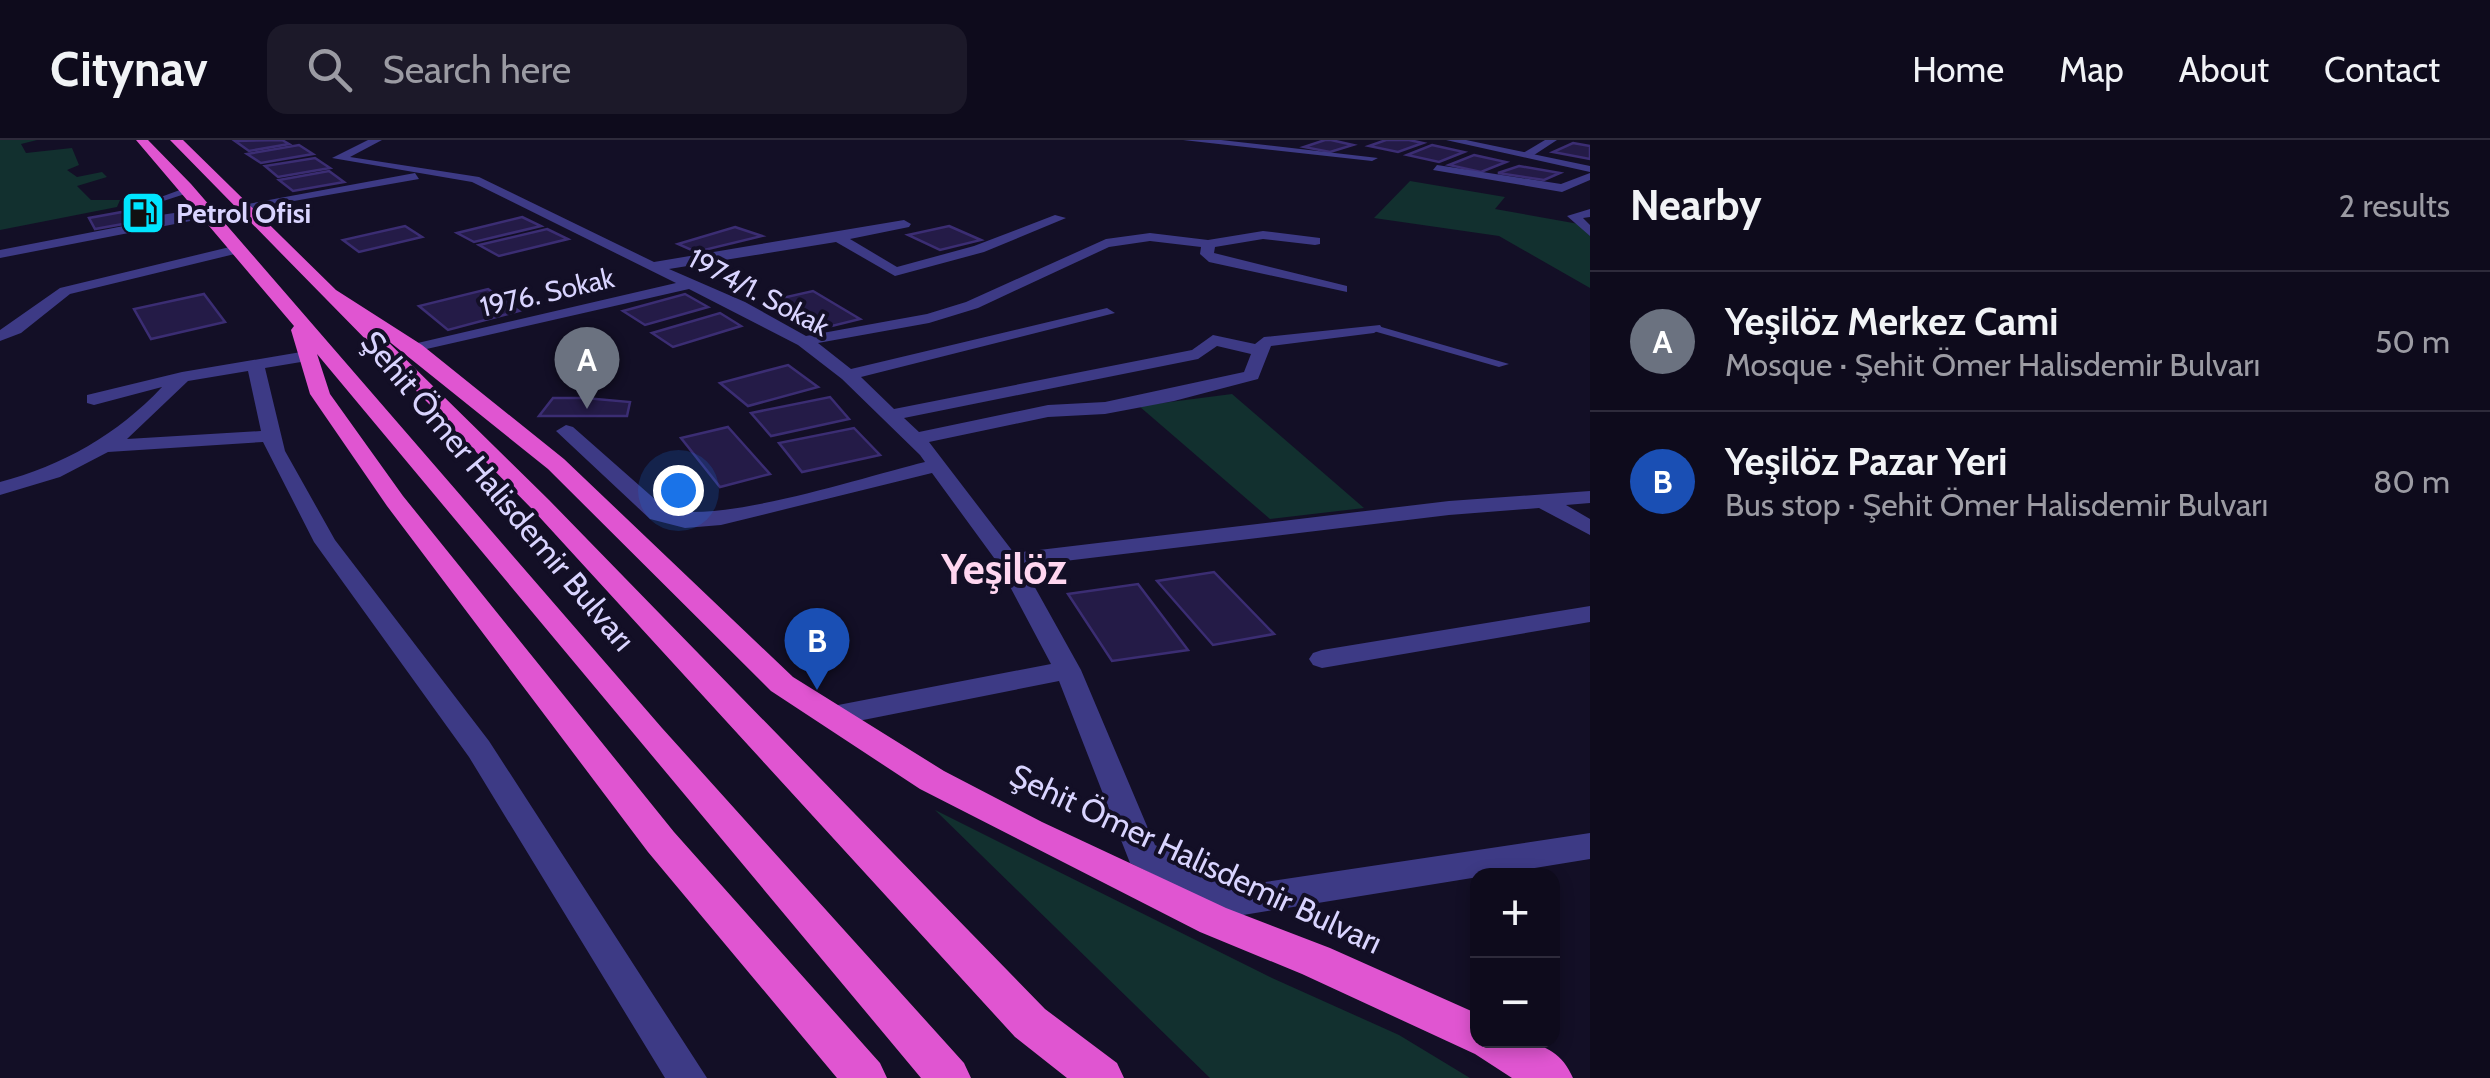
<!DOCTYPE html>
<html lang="en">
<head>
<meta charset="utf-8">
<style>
  :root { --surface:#0e0b1c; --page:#1c1929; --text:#f1f3f6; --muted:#9b9ba3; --line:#2e2b3b; --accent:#ea580c }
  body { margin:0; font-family:Cabin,sans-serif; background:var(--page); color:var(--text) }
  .controls { position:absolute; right:30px; bottom:30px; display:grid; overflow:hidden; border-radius:20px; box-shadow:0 5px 15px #0003 }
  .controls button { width:90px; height:90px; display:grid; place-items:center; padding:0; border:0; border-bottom:2px solid var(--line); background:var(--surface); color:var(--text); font:50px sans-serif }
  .you { position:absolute; left:678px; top:350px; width:35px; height:35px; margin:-25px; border:8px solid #fff; border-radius:50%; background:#1a73e8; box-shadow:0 0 0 15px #1a73e833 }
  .badge { display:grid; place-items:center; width:65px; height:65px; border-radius:50%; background:var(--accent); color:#fff; font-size:32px; font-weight:700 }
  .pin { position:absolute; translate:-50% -82px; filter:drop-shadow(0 2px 5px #0008) }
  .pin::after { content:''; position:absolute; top:52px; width:35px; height:30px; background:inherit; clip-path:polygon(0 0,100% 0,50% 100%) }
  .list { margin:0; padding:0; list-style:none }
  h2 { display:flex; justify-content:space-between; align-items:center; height:130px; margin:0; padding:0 40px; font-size:42px }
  h2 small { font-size:32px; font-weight:400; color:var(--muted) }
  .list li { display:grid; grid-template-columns:65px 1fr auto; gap:30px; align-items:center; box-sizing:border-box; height:140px; padding:0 40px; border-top:2px solid var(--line) }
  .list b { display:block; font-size:38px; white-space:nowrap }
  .list p { margin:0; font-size:32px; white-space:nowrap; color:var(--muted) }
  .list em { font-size:32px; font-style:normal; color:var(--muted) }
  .icon { flex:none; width:55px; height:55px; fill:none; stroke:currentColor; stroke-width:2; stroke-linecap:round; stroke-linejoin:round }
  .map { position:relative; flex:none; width:1590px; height:938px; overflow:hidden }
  header { display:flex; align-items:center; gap:60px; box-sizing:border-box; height:140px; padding:0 50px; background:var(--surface); border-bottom:2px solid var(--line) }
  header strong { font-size:48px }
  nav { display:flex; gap:55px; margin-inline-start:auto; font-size:35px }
  .search { width:700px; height:90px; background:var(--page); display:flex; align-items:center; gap:25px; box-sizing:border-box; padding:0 35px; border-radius:20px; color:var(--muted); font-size:38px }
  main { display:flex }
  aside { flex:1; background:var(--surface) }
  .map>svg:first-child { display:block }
  .green { fill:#12302f }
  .building { fill:#241b47; stroke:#3b2d73; stroke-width:2.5 }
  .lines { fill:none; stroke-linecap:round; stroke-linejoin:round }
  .service { fill:#3d3a85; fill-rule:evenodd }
  .minor { fill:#3d3a85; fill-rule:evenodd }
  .tertiary { fill:#3d3a85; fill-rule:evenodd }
  .trunk { fill:#e055d1; fill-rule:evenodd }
  .labels { text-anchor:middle; stroke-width:8; stroke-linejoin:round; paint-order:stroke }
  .far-poi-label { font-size:28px; font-weight:bold; fill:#d9d4ff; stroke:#130f26; text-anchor:start }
  .far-street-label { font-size:28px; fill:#d9d4ff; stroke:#130f26 }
  .street-label { font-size:32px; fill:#d9d4ff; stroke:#130f26 }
  .district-label { font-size:42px; font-weight:bold; fill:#ffd6f0; stroke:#130f26 }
</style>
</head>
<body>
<header>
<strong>Citynav</strong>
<div class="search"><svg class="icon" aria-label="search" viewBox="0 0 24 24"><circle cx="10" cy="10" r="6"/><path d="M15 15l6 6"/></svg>Search here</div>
<nav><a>Home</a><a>Map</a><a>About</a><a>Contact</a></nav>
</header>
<main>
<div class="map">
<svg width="1590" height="938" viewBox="0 0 1590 938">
  <rect width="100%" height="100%" fill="#130f26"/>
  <!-- green -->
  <g class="green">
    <polygon points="0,0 37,0 21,4 26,13 72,8 79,25 67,30 77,37 102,32 107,37 77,46 91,60 120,60 117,67 0,90"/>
    <polygon points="1410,41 1505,57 1495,69 1590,86 1590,148 1499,96 1374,78"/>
    <polygon points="1232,254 1364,368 1270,379 1139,266"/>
    <polygon points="935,670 1272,838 1399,895 1470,938 1210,938"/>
  </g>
  <!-- building -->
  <g class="building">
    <polygon points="282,0 289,4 249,11 235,1"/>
    <polygon points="1325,0 1331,0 1353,5 1330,12 1304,7"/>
    <polygon points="1386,0 1409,0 1423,3 1398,12 1369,6"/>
    <polygon points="1573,3 1590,6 1590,19 1553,12"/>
    <polygon points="299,5 313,14 261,23 247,14"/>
    <polygon points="1432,5 1464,12 1439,22 1407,15"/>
    <polygon points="1474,15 1506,22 1481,32 1449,25"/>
    <polygon points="315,18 330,28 278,37 265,26"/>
    <polygon points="1519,26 1560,33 1544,40 1498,33"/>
    <polygon points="329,31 344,42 293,51 279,40"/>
    <polygon points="155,66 162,77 95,89 89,78"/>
    <polygon points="522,77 541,86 474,102 457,93"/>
    <polygon points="405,86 422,97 359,112 343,100"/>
    <polygon points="949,86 981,100 940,110 908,95"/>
    <polygon points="735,87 762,96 696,112 678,104"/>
    <polygon points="547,89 568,99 499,116 479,105"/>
    <polygon points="488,149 519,171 448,190 419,166"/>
    <polygon points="813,151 860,179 828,187 782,158"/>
    <polygon points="204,154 225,182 151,199 134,169"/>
    <polygon points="685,154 708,167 645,185 623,171"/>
    <polygon points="720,173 741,186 673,207 652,193"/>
    <polygon points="788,225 818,247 748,266 720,243"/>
    <polygon points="830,257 849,279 771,296 751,273"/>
    <polygon points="553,258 585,258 630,262 627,276 539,276"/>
    <polygon points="728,287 770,334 720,347 681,298"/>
    <polygon points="854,288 880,315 802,332 779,303"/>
    <polygon points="1214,432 1274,494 1213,505 1157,441"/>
    <polygon points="1138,444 1188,510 1112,521 1068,454"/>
  </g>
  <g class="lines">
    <!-- service -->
    <g class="service">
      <polygon points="188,47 191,52 148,66 154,76 201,69 204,74 151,82 139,65"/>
      <polygon points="1370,186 1378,186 1509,224 1499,227 1370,190"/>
    </g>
    <!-- minor -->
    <g class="minor">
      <path d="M368 0H382L350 17 479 37 654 122 904 80 911 84 909 87 850 99 897 127 974 106 1055 75 1066 78 984 112 895 136 836 102 669 129 745 162 806 196 927 174 966 162 1106 99 1150 93 1208 100 1263 91 1320 98V104L1315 105 1263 99 1215 107 1214 113 1347 146V152L1209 122 1200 114 1201 107 1150 101 1109 107 978 168 929 183 818 203 851 229 1107 168 1115 173 861 237 894 269 1192 210 1213 195 1255 204 1264 197 1380 185 1382 188 1374 193 1271 206 1258 239 1174 261 1105 274 1048 277 929 302 1014 413 1449 361 1590 351V363L1566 365 1590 379V395L1539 368 1449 375 1023 426 1081 530 1155 705 1239 746 1590 693V719L1237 776 1130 723 1059 541 833 586 823 583 819 576 823 569 833 566 1051 524 997 422 932 333 721 385 685 388 650 379 556 291 566 285 573 287 666 369C722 384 863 337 925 322L920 315 842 239 798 205 689 149 409 213V205L676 143 472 42 332 18ZM1217 206 1251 214 1244 232 1105 262 1048 265 919 292 904 278 1198 219Z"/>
      <polygon points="1183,0 1221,0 1378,18 1372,21"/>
      <polygon points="1545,0 1557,0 1531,17 1523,17 1523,13"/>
      <polygon points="1437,25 1561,44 1590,33 1590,40 1562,52 1433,30"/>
      <polygon points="415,33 419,39 243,70 237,66"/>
      <polygon points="1590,69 1590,77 1583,78 1590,85 1590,96 1567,76"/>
      <polygon points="206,70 212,74 211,77 0,118 0,110"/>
      <polygon points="238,105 245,109 243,112 70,154 21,193 0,201 0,190 60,148"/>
      <path d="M307 211 316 216 313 220 265 228 285 311 335 400 489 601 707 938H665L469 617 314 402 263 302 108 312 60 337 0 355V342C62 326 118 294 162 247L94 265 87 263V255L182 232ZM248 231 261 291 127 299 188 241Z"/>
      <polygon points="1590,466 1590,482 1322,528 1313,525 1309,519 1313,513 1322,510"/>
    </g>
    <!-- tertiary -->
    <polygon class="tertiary" points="1446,0 1466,0 1590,26 1590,32"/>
    <!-- trunk -->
    <g class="trunk">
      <polygon points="136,0 148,0 191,44 662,588 964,923 971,938 921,938 317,214 330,254 403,356 674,692 880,923 887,938 837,938 648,712 387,366 310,254 291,190 294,186"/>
      <path d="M170 0H183L336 150 422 205 564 319 793 537 944 631 1042 682 1226 768 1330 808 1478 874V900C1515 900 1556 897 1573 938H1512L1475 914 1302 834 1200 792 920 649 771 551 548 329 381 195 549 360 1045 869 1117 923 1124 938H1067L1015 897 533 370Z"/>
    </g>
  </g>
  <!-- icons -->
  <defs>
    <symbol id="fuel-square" viewBox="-11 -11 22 22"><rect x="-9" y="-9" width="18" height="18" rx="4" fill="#00e5ff" stroke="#130f26"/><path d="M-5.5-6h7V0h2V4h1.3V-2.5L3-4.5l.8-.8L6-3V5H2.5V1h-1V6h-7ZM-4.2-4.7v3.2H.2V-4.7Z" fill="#111"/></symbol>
  </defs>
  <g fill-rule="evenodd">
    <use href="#fuel-square" x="118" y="48" width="50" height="50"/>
  </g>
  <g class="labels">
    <!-- far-poi labels -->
    <g class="far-poi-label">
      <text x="176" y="83">Petrol Ofisi</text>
    </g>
    <!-- far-street labels -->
    <g class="far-street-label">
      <text transform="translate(547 152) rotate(-13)" y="10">1976. Sokak</text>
      <text transform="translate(759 152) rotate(28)" y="10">1974/1. Sokak</text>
    </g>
    <!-- street labels -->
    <g class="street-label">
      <text transform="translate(498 351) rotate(50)" y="11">Şehit Ömer Halisdemir Bulvarı</text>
      <text transform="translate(1196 719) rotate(25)" y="11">Şehit Ömer Halisdemir Bulvarı</text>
    </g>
    <!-- district labels -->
    <g class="district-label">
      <text x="1004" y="444">Yeşilöz</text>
    </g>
  </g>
</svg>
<div class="controls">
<button>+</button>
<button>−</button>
</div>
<div class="you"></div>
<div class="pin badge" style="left:587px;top:269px;background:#6b7280">A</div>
<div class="pin badge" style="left:817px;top:550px;background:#1a4fb4">B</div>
</div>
<aside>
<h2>Nearby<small>2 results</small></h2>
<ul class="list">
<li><span class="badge" style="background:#6b7280">A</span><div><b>Yeşilöz Merkez Cami</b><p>Mosque · Şehit Ömer Halisdemir Bulvarı</p></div><em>50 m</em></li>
<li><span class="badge" style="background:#1a4fb4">B</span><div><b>Yeşilöz Pazar Yeri</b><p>Bus stop · Şehit Ömer Halisdemir Bulvarı</p></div><em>80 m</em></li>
</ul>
</aside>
</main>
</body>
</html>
